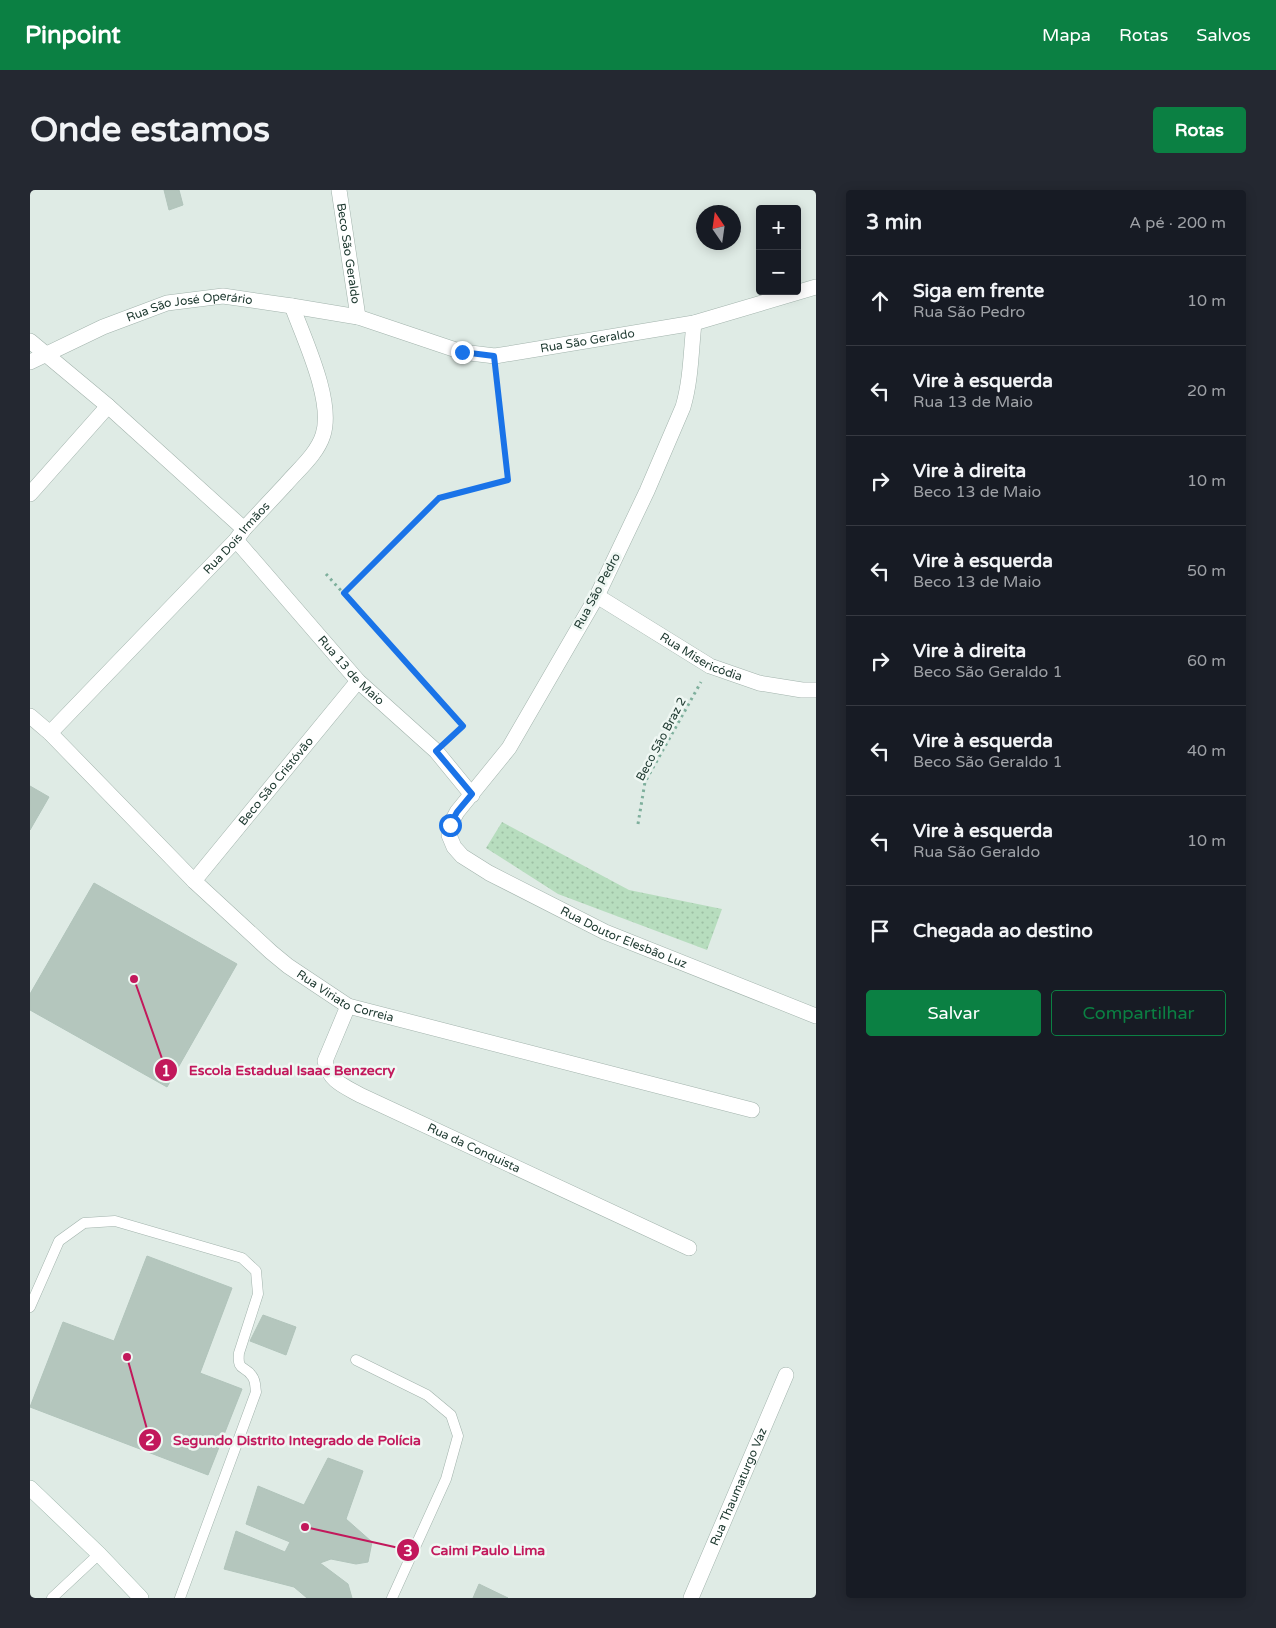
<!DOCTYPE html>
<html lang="pt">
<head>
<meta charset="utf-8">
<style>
  :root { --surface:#171b24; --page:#242831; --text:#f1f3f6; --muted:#9ea1a6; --line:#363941; --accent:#0b8043 }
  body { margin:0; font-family:"Varela Round",sans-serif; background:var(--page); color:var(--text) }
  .controls { position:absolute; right:15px; top:15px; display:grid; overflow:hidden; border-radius:5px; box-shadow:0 2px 12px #0003 }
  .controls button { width:45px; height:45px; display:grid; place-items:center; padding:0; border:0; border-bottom:1px solid var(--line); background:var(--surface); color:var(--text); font:25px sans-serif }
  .compass { position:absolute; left:666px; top:15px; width:45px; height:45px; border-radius:50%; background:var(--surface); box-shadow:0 2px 12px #0003; rotate:347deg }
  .stop { position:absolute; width:15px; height:15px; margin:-11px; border:4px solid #1a73e8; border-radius:50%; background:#fff }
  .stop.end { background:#1a73e8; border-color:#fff; box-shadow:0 1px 5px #0008 }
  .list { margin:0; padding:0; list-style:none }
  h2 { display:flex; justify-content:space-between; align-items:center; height:65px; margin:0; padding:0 20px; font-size:21px }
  h2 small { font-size:16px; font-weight:400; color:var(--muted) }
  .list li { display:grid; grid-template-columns:32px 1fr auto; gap:15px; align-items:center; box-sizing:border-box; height:90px; padding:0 20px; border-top:1px solid var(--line) }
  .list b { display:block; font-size:19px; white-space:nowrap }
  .list p { margin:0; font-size:16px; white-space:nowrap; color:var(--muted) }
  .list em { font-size:16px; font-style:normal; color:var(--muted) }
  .actions { display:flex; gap:10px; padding:15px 20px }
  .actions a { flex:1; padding:11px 0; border:1px solid var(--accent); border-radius:5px; text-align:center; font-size:18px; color:var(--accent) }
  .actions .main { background:var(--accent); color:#fff }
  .icon { flex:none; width:28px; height:28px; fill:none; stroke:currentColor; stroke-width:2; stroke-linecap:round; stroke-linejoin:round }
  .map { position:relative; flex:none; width:786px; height:1408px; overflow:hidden; border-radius:5px }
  header { display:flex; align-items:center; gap:30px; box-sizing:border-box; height:70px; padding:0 25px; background:var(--accent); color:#fff }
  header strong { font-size:24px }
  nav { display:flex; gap:28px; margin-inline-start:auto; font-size:18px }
  .intro { display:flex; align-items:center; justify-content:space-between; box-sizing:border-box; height:120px; padding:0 30px }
  h1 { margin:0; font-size:35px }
  .button { padding:12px 22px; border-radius:5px; background:var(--accent); color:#fff; font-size:18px; font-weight:700 }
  main { display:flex; gap:30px; padding:0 30px }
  aside { flex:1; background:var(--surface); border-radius:5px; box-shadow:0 2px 12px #0003 }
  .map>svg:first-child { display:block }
  .grass { fill:url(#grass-dots) }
  .building { fill:#b4c6bd; stroke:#b1c4bb }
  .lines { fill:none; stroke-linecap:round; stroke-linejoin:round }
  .lane-casing { stroke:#a2b3ac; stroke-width:11 }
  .street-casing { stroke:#a2b3ac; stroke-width:16 }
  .secondary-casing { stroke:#9eb7ac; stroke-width:16 }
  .path { stroke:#7eaf9c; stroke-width:3; stroke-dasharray:2.5 4; stroke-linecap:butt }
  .lane { stroke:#fff; stroke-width:10 }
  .street { stroke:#fff; stroke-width:15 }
  .secondary { stroke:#fff; stroke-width:15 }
  .route { stroke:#1a73e8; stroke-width:6 }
  .labels { text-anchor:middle; stroke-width:5; stroke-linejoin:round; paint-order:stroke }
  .street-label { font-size:12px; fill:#203b32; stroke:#eff7f3 }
  .leader { fill:none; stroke:#c2185b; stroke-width:2 }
  .callout-dot { fill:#c2185b; stroke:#eff7f3; stroke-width:2 }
  .mark-label { font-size:15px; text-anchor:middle; font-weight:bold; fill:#fff }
  .callout-label { font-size:14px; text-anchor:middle; font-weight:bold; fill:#c2185b; stroke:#eff7f3; stroke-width:5; stroke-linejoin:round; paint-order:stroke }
</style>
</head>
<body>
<header>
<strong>Pinpoint</strong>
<nav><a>Mapa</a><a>Rotas</a><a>Salvos</a></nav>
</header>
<div class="intro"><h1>Onde estamos</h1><a class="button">Rotas</a></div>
<main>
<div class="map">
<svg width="786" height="1408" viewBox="0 0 786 1408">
  <defs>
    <pattern id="grass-dots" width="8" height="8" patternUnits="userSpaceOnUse" patternTransform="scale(1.25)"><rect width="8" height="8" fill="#b7ddbe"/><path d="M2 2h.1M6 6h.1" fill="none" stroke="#9dbfa4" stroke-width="1.8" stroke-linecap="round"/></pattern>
  </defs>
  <rect width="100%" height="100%" fill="#dfebe5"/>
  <!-- grass -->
  <polygon class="grass" points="472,632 599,700 692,719 677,760 528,704 456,658"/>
  <!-- building -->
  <g class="building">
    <polygon points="134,0 149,0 153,15 139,20"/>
    <polygon points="0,596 19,607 0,640"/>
    <polygon points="64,693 207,774 137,897 0,820 0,804"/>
    <polygon points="117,1066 202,1098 170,1183 212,1199 178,1285 0,1217 33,1132 84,1151"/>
    <polygon points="233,1125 266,1137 256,1165 220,1151"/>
    <polygon points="298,1268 333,1281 316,1329 342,1352 338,1372 326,1374 301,1369 290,1373 318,1394 322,1408 277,1408 264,1397 194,1379 206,1341 255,1362 260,1352 216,1334 228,1296 274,1315"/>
    <polygon points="449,1394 478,1408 443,1408"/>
  </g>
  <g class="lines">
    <defs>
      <g id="lane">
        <path d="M0 1117 29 1051 54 1033 85 1031 212 1068 226 1081 228 1104 209 1163C207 1182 215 1175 222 1186 226 1191 225 1197 226 1202L150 1408"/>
        <polyline points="326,1170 397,1205 421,1225 428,1246 416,1289 362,1408"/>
        <polyline points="22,1408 69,1364"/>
      </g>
      <g id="street">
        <path id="s1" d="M309 0 328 127"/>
        <path id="s2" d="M664 133C661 161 661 190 653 217L617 301 567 406 479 558 427 622 420 635 419 645 424 657 432 666 459 683 575 742 786 826"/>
        <polyline points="0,151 78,216 214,339"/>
        <path id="s3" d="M0 172 73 137 137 113 193 106 262 116 328 127 432 162 465 166 664 133 786 97"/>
        <polyline points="0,304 78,216"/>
        <path id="s4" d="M206 350 328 491 406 561 442 605"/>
        <path id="s5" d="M567 406 680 476 729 493 772 500H786"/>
        <path id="s6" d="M0 526 20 543 164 691 241 762 258 776 318 816 722 920"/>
        <path id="s7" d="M20 543 206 350 214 339C228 324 242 309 256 294 269 279 287 264 293 245 304 211 274 149 262 116"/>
        <path id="s8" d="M164 691 328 491"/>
        <path id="s9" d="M318 816 295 871C299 891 314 896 330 905L659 1058"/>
        <path id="s10" d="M661 1408 756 1185"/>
      </g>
      <polyline id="secondary" points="0,1298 69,1364 111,1408"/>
    </defs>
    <!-- lane casing -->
    <use href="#lane" class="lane-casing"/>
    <!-- street casing -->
    <use href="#street" class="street-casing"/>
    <!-- secondary casing -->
    <use href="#secondary" class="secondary-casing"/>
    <!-- path -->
    <g class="path">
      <polyline points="296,384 433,536 419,549"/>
      <polyline points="314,403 409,308 478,290 466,182"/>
      <polyline points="608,634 615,592 671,492"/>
    </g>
    <!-- lane -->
    <use href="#lane" class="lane"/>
    <!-- street -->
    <use href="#street" class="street"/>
    <!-- secondary -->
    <use href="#secondary" class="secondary"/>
  </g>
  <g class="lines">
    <!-- route -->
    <polyline class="route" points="420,635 427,622 442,604 406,561 433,536 314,403 409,308 478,290 464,166 432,162"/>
  </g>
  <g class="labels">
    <!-- street labels -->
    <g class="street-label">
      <text dy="4" stroke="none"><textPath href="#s1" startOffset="64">Beco São Geraldo</textPath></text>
      <text dy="4" stroke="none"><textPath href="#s3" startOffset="171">Rua São José Operário</textPath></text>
      <text dy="4" stroke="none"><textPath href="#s3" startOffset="579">Rua São Geraldo</textPath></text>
      <text dy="4" stroke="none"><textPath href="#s7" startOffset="270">Rua Dois Irmãos</textPath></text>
      <text transform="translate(567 401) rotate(-62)" y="4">Rua São Pedro</text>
      <text dy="4" stroke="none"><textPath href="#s5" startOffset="121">Rua Misericódia</textPath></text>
      <text dy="4" stroke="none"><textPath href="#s4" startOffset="174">Rua 13 de Maio</textPath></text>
      <text transform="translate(631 549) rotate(-62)" y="4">Beco São Braz 2</text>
      <text dy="4" stroke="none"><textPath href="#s8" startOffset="129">Beco São Cristóvão</textPath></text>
      <text dy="4" stroke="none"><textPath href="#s2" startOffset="782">Rua Doutor Elesbão Luz</textPath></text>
      <text dy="4" stroke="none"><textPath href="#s6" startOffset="425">Rua Viriato Correia</textPath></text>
      <text dy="4" stroke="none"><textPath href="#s9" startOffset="236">Rua da Conquista</textPath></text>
      <text dy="4" stroke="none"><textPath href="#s10" startOffset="121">Rua Thaumaturgo Vaz</textPath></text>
    </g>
  </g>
  <!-- callouts -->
  <path class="leader" d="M104 789L136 880M97 1167L120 1250M275 1337L378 1360"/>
  <g class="callout-dot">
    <circle cx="104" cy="789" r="5"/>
    <circle cx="97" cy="1167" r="5"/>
    <circle cx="275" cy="1337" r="5"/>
    <circle cx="136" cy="880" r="12"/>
    <circle cx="120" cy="1250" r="12"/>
    <circle cx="378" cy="1360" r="12"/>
  </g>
  <g class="mark-label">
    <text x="136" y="886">1</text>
    <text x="120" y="1255">2</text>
    <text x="378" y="1366">3</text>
  </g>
  <g class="callout-label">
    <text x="262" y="885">Escola Estadual Isaac Benzecry</text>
    <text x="267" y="1255">Segundo Distrito Integrado de Polícia</text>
    <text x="458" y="1365">Caimi Paulo Lima</text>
  </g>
</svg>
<div class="controls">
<button>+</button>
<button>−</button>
</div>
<svg class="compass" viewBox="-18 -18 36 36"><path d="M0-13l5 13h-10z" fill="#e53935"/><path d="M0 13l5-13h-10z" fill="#9ea1a6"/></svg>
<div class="stop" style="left:420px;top:635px"></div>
<div class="stop end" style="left:432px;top:162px"></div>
</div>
<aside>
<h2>3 min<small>A pé · 200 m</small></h2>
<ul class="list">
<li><svg class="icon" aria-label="ahead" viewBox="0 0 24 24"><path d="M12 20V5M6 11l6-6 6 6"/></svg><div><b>Siga em frente</b><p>Rua São Pedro</p></div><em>10 m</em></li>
<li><svg class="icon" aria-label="left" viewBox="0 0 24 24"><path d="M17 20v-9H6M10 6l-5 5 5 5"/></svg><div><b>Vire à esquerda</b><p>Rua 13 de Maio</p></div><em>20 m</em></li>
<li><svg class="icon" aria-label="right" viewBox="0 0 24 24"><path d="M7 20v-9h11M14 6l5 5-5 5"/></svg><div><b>Vire à direita</b><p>Beco 13 de Maio</p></div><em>10 m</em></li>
<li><svg class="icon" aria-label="left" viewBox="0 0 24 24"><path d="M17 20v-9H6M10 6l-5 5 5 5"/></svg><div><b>Vire à esquerda</b><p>Beco 13 de Maio</p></div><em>50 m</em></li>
<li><svg class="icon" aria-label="right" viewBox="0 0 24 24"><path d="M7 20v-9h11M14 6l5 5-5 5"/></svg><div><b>Vire à direita</b><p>Beco São Geraldo 1</p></div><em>60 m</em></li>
<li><svg class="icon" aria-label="left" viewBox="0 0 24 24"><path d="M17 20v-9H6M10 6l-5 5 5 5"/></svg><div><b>Vire à esquerda</b><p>Beco São Geraldo 1</p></div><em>40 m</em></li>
<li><svg class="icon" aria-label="left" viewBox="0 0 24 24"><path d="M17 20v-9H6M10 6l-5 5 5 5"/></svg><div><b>Vire à esquerda</b><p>Rua São Geraldo</p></div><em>10 m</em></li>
<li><svg class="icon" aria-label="arrive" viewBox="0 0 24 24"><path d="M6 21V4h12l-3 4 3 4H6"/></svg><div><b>Chegada ao destino</b></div></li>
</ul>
<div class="actions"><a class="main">Salvar</a><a>Compartilhar</a></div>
</aside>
</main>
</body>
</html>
